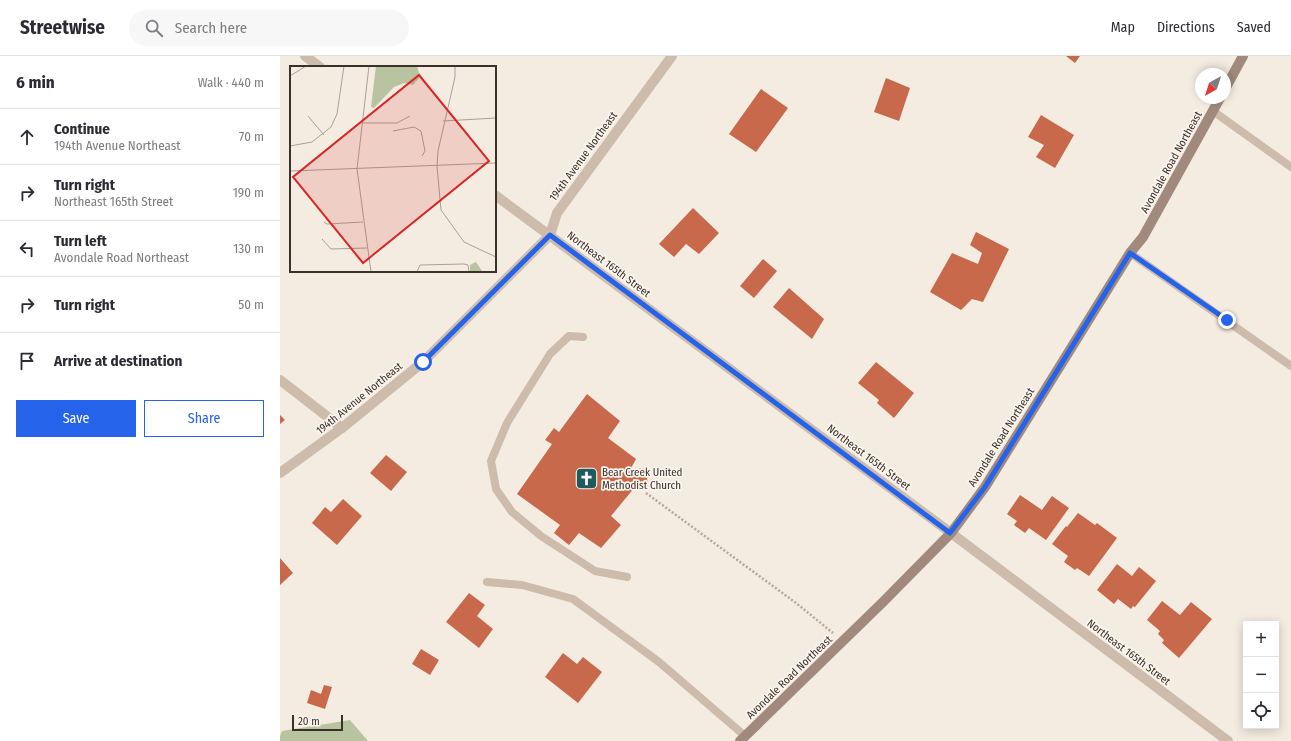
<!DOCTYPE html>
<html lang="en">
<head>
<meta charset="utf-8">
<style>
  :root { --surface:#fff; --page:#f7f7f7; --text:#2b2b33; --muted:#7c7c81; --line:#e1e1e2; --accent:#2563eb }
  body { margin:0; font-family:"Fira Sans Condensed",sans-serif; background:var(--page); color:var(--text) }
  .controls { position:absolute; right:12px; bottom:12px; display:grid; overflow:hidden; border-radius:0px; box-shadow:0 2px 10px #0003 }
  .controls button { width:36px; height:36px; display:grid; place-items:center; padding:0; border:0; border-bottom:1px solid var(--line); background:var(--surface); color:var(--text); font:20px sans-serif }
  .compass { position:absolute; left:915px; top:12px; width:36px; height:36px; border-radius:50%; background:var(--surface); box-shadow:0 2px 10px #0003; rotate:219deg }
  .scale { position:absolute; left:12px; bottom:10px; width:51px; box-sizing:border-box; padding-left:4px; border:2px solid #3b302b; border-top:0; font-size:11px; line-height:14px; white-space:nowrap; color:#3b302b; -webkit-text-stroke:3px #fbf5ee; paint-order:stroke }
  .stop { position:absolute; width:12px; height:12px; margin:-9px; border:3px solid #2563eb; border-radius:50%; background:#fff }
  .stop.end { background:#2563eb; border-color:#fff; box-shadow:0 1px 4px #0008 }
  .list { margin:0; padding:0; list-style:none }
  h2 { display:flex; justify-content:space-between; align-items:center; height:52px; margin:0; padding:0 16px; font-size:17px }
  h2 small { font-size:13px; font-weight:400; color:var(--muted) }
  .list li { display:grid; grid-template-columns:26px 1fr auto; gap:12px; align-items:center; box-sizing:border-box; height:56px; padding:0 16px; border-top:1px solid var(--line) }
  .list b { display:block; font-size:15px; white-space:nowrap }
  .list p { margin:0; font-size:13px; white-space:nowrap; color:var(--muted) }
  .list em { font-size:13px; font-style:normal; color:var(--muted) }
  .actions { display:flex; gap:8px; padding:12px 16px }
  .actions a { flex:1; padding:9px 0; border:1px solid var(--accent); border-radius:0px; text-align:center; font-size:14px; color:var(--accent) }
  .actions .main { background:var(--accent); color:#fff }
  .icon { flex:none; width:22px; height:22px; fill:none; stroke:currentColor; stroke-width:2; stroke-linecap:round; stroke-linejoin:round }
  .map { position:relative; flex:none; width:1011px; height:685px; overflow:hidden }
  header { display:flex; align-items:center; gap:24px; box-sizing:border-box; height:56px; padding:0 20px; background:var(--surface); border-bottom:1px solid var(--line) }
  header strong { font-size:19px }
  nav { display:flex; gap:22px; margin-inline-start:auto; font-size:14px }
  .search { width:280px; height:36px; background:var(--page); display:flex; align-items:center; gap:10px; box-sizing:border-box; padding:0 14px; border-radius:22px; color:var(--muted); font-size:15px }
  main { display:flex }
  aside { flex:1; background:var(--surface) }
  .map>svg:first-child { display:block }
  .green { fill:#b8c4a0 }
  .building { fill:#c8694b }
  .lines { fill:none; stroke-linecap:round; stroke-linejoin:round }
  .path { stroke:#b9a596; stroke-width:2.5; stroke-dasharray:2 2; stroke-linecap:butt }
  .service { stroke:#cdbbac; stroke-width:8 }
  .minor { stroke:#cdbbac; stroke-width:10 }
  .tertiary { stroke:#cdbbac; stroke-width:10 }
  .secondary { stroke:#a18a7d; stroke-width:10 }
  .route { stroke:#2563eb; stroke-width:5 }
  .labels { text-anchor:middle; stroke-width:3.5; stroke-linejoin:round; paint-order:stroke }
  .street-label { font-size:11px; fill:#3b302b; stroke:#fbf5ee }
  .poi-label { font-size:11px; fill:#3b302b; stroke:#fbf5ee; text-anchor:start }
  .inset-road { fill:none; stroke:#aaa098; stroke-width:1 }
  .view { fill:#d62828; fill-opacity:0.15; stroke:#d62828; stroke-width:2 }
  .inset-edge { fill:none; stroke:#3b302b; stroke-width:2 }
</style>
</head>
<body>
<header>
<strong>Streetwise</strong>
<div class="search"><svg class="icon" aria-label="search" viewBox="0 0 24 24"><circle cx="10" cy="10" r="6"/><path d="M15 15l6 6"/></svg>Search here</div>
<nav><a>Map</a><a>Directions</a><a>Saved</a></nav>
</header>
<main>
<aside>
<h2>6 min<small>Walk · 440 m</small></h2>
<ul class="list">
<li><svg class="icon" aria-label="ahead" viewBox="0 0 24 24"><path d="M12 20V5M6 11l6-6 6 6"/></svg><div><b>Continue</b><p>194th Avenue Northeast</p></div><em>70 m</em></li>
<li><svg class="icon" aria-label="right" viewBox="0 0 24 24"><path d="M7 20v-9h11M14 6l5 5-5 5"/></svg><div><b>Turn right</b><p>Northeast 165th Street</p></div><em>190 m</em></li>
<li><svg class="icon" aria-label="left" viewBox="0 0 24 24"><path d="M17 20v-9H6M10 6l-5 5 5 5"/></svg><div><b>Turn left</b><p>Avondale Road Northeast</p></div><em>130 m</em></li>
<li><svg class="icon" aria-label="right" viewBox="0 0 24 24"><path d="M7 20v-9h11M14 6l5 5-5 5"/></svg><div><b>Turn right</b></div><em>50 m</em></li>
<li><svg class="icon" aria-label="arrive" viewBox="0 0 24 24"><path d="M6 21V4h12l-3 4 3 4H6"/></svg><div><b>Arrive at destination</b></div></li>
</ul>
<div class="actions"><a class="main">Save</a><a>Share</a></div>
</aside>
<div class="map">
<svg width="1011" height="685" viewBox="0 0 1011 685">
  <rect width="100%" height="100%" fill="#f4ebe1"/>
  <!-- green -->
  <polygon class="green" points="70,664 88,685 0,685 0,680 2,675"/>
  <!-- building -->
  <g class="building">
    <polygon points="786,0 800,0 795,7"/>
    <polygon points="606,22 630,32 619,65 594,56"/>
    <polygon points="481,33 508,52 476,96 449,78"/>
    <polygon points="761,59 794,79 775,112 756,101 764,89 748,81"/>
    <polygon points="413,152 439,177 419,198 406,188 394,201 379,188"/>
    <polygon points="696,176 729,193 703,246 692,243 681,254 650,236 672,197 698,208 702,197 690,189"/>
    <polygon points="483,203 497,215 474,242 460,230"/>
    <polygon points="509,232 544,263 532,283 493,251"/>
    <polygon points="596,306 634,337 614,362 597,347 599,344 578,327"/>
    <polygon points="307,338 340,365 328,382 356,403 350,414 366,412 368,431 355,431 331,460 341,469 321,492 299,477 289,489 274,477 280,469 237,438 272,388 265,384 274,372 279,376"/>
    <polygon points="0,359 5,364 0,368"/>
    <polygon points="106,399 127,416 111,435 90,417"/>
    <polygon points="740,439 762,454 772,440 789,452 766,484 749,472 745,477 734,469 737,465 727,458"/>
    <polygon points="63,443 82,460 57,489 32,467 45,451 51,456"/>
    <polygon points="798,457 815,469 817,467 837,482 809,520 797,512 795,514 784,506 788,500 772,488 786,470 787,471"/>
    <polygon points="0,502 13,517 0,529"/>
    <polygon points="837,508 852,520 859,511 876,525 855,551 853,550 851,553 838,543 834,548 817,534"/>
    <polygon points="189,537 205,549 197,560 213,573 199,592 166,566"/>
    <polygon points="882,545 900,559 911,546 932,563 899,602 882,587 884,584 878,578 880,575 867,564"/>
    <polygon points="141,593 159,604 150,619 132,608"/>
    <polygon points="283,597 297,608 303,601 322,616 298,647 265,621"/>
    <polygon points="44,629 52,631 45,653 27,647 31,634 41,638"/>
  </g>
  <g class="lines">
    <!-- path -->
    <polyline class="path" points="366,437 516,547 553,577"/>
    <!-- service -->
    <g class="service">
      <polyline points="933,55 1011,111"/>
      <polyline points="850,197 1011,310"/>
      <polyline points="303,281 289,280 270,298 227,367 211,405 216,433 232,456 261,480 315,515 347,521"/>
      <polyline points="207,526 242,529 293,543 379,606 465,680"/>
    </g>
    <!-- minor -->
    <g class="minor">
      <polyline points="25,0 40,11"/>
      <polyline points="215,139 671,477"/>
      <polyline points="0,324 62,372"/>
      <polyline points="0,417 62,372 143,306 270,179 277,157 392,0"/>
    </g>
    <!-- tertiary -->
    <polyline class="tertiary" points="671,477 948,685"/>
    <!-- secondary -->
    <g class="secondary">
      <polyline points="945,33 963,0"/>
      <polyline points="460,685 603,546 671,477 705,431 850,197 863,181 940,42"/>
    </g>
  </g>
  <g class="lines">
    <!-- route -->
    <polyline class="route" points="143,306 270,179 670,477 705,431 850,197 947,264"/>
  </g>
  <!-- icons -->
  <defs>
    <symbol id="church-square" viewBox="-11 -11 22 22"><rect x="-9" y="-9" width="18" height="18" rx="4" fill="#1f5a5e" stroke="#fbf5ee"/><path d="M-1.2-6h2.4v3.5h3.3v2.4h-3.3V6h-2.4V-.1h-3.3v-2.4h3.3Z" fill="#fff"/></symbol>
  </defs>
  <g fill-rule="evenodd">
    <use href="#church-square" x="294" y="410" width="25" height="25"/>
  </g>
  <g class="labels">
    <!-- street labels -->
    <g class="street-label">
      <text transform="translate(303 100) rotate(-54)" y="4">194th Avenue Northeast</text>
      <text transform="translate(891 106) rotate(-61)" y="4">Avondale Road Northeast</text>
      <text transform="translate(329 208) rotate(37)" y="4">Northeast 165th Street</text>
      <text transform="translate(79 342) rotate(-39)" y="4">194th Avenue Northeast</text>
      <text transform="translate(721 381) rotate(-58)" y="4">Avondale Road Northeast</text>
      <text transform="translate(589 401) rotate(37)" y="4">Northeast 165th Street</text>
      <text transform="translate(849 596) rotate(37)" y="4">Northeast 165th Street</text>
      <text transform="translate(509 621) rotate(-44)" y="4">Avondale Road Northeast</text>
    </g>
    <!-- poi labels -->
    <g class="poi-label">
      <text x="322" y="420">Bear Creek United<tspan x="322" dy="13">Methodist Church</tspan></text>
    </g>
  </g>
  <!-- overview -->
  <g transform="translate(10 10)">
    <rect width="206" height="206" fill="#f4ebe1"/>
    <path d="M86 0H127L130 11 123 19 114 17 104 21 84 42 81 41ZM186 196 192 205 180 206V199Z" fill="#b8c4a0"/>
    <path class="inset-road" d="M79 0 67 103 81 206M165 0V11L148 85 147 100 151 144 174 176 206 191M0 10 16 0M18 50 34 69M153 55 206 52M72 57H107L120 50M103 65 124 61 131 65 135 85 132 90M0 80 22 76 41 61 47 48 54 0M0 105 206 97M34 156 37 158 73 156M32 173 41 183 77 182M127 206 130 199 174 198 178 199 179 206"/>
    <path class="view" d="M129 9 199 95 73 197 3 111Z"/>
    <rect width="206" height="206" class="inset-edge"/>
  </g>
</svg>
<div class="controls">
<button>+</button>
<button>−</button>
<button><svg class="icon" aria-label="locate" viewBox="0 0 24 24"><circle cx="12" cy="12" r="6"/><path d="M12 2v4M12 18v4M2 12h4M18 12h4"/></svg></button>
</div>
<svg class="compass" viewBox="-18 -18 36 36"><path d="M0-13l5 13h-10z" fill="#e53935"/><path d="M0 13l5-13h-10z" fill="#7c7c81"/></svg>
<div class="scale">20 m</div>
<div class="stop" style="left:143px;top:306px"></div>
<div class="stop end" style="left:947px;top:264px"></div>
</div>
</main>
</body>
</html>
